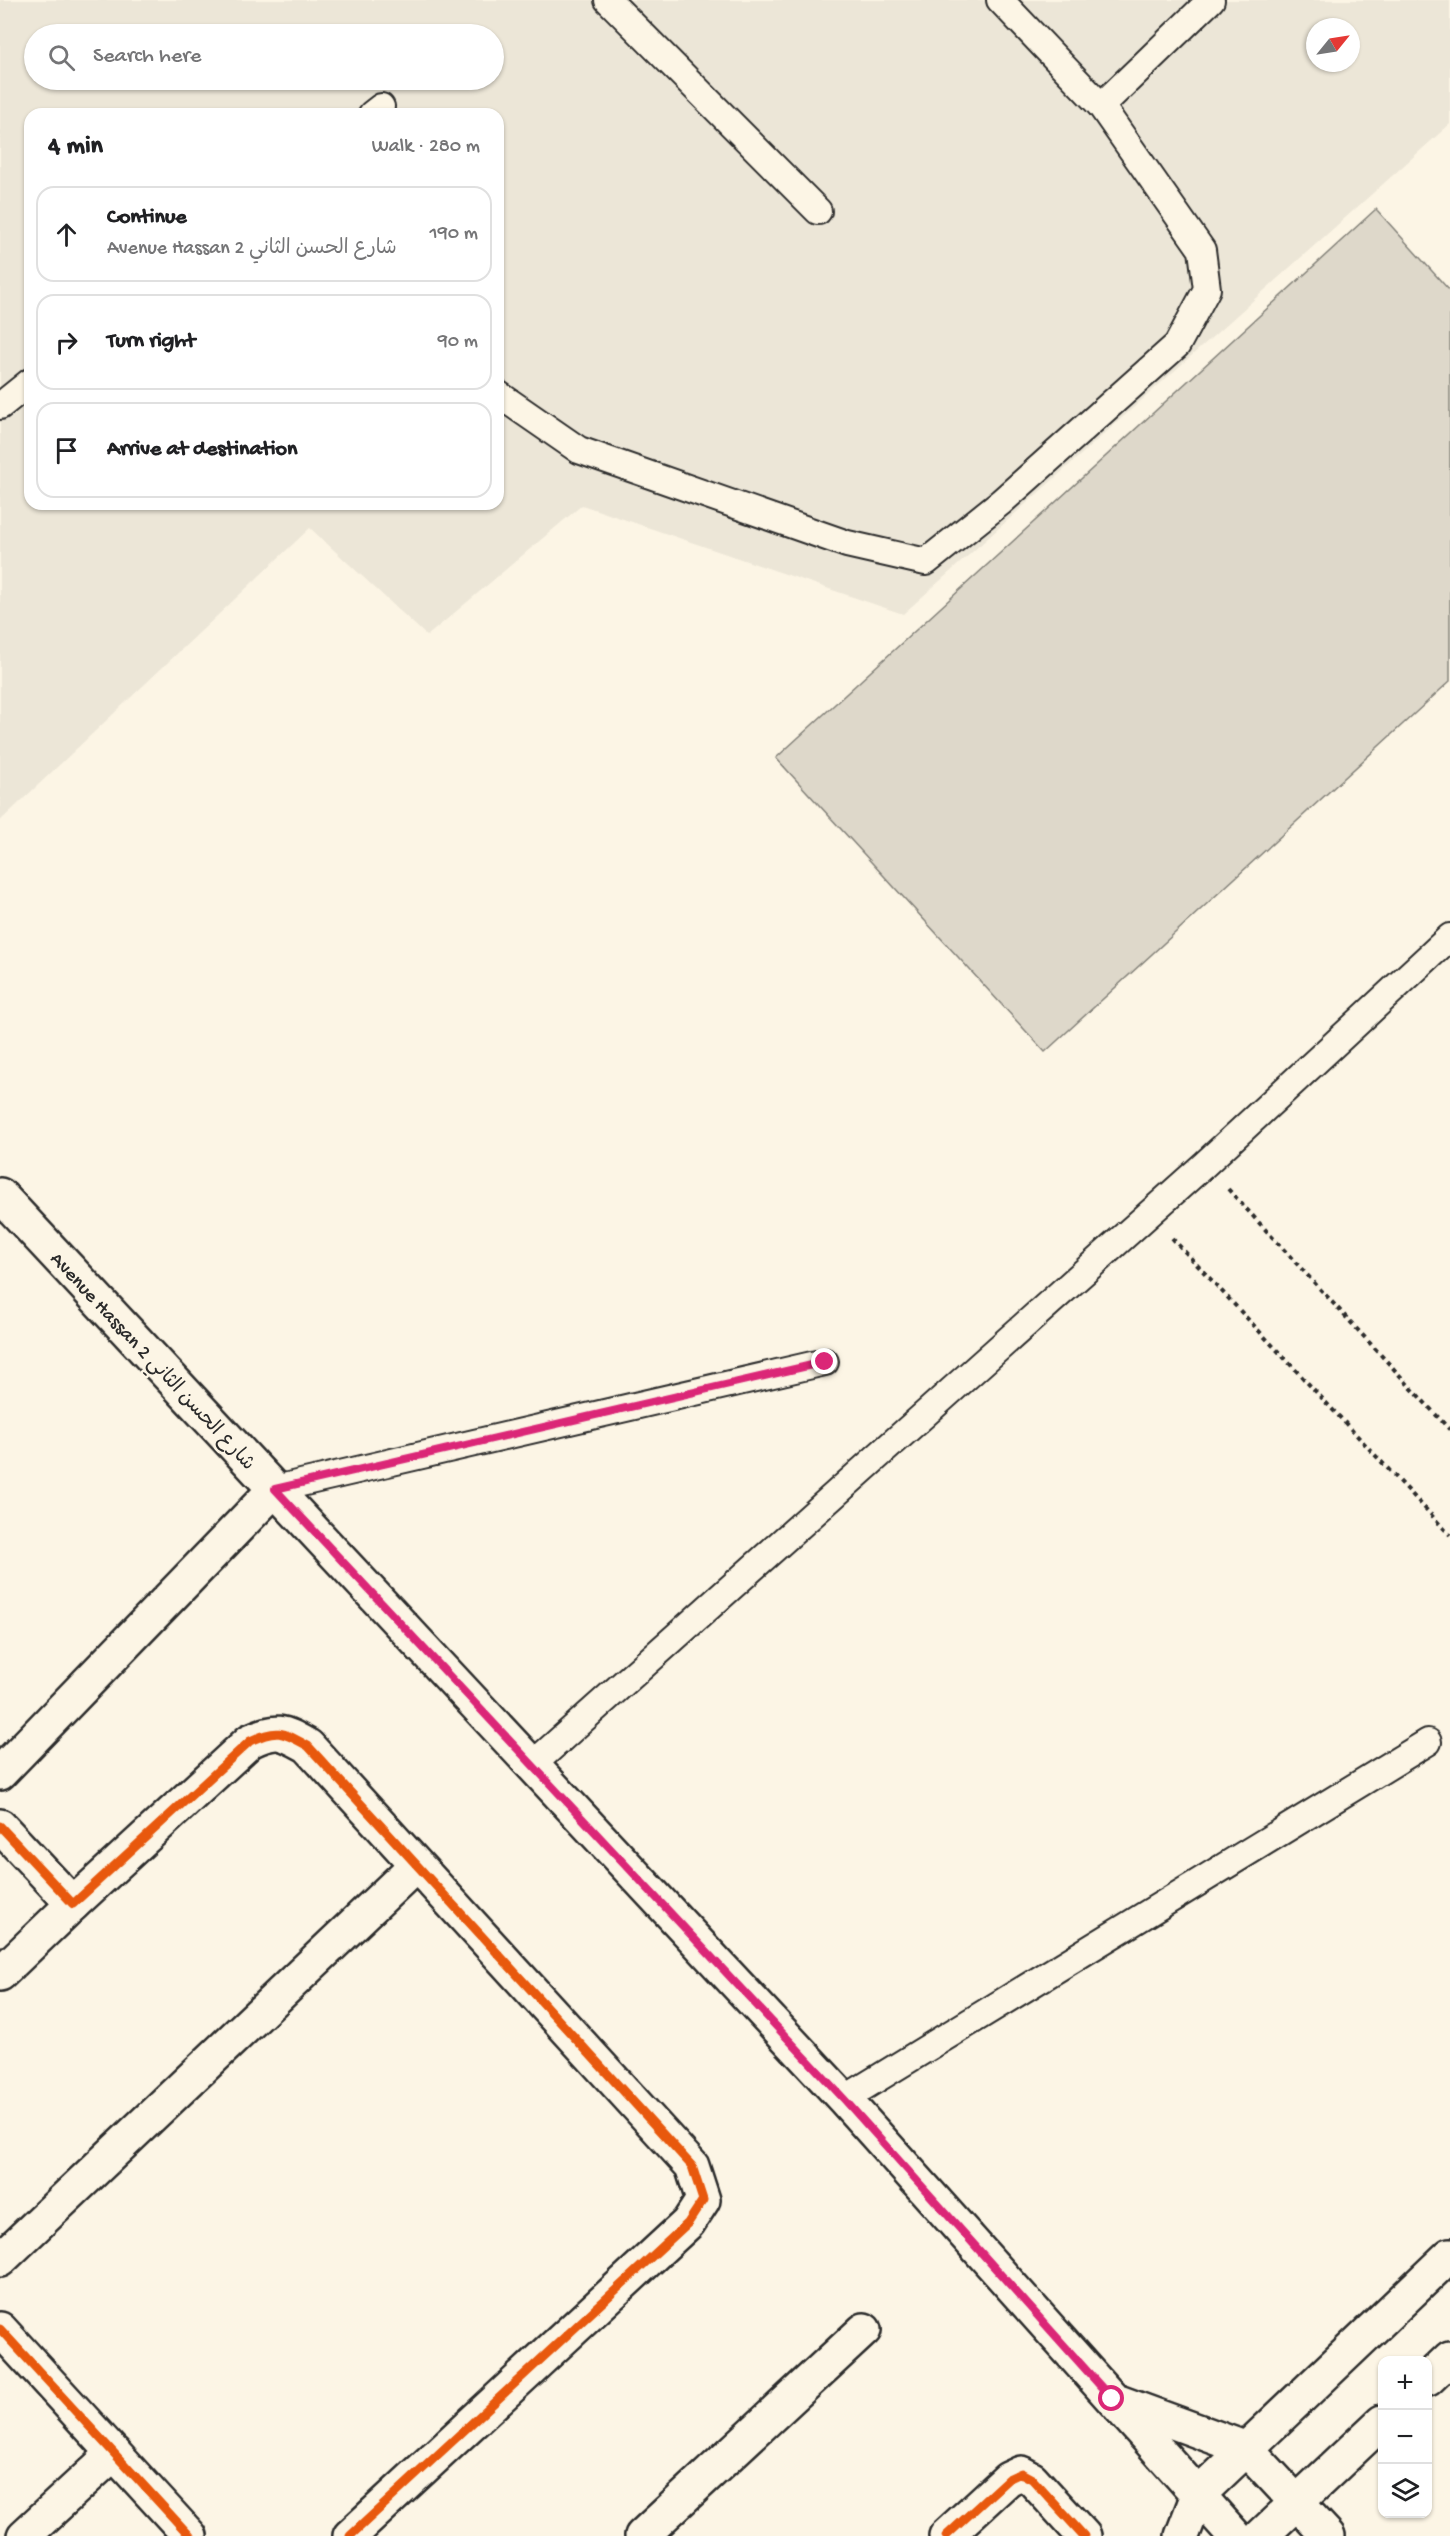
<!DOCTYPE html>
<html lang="en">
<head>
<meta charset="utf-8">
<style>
  :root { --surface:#fff; --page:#f6f6f6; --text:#202124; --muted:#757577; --line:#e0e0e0 }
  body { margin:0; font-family:"Gochi Hand","Playpen Sans Arabic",sans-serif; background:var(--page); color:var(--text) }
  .controls { position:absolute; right:18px; bottom:18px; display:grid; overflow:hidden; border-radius:12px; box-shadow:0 2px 4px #0004 }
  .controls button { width:54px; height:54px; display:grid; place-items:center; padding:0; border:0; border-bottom:2px solid var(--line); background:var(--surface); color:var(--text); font:30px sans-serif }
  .compass { position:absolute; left:1306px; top:18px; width:54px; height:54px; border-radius:50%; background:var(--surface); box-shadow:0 2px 4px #0004; rotate:60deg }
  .stop { position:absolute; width:18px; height:18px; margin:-14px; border:4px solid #db2777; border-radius:50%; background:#fff }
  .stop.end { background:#db2777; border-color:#fff; box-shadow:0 2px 6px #0008 }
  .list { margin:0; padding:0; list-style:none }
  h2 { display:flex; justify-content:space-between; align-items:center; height:78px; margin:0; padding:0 24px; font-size:26px }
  h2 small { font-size:20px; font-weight:400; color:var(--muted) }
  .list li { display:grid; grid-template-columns:39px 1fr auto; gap:18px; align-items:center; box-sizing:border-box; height:96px; margin:0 12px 12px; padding:0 12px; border:2px solid var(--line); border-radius:18px }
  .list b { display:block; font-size:22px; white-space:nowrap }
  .list p { margin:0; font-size:20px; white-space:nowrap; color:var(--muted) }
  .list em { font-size:20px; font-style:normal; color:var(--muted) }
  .icon { flex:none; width:33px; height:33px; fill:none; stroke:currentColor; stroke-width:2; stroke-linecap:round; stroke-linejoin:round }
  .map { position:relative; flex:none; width:1450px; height:2536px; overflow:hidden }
  .search { position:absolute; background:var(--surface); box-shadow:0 2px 4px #0004; left:24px; top:24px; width:480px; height:66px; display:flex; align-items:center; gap:15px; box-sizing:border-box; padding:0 21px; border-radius:33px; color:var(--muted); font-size:22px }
  .panel { position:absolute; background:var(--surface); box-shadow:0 2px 4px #0004; left:24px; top:108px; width:480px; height:402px; border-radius:18px }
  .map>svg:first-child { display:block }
  .built { fill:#ece6d7; fill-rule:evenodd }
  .green { fill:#ded8ca; stroke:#84827a; stroke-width:1.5 }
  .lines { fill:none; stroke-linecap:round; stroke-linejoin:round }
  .service-casing { stroke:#2b2b2b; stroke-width:30 }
  .minor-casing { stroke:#2b2b2b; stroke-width:38 }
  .tertiary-casing { stroke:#2b2b2b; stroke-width:38 }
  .secondary-casing { stroke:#2b2b2b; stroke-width:38 }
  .path { stroke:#2b2b2b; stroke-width:4; stroke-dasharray:4.5 4.5; stroke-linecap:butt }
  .service { stroke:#fcf5e5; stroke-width:26 }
  .minor { stroke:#fcf5e5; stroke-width:33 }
  .tertiary { stroke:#fcf5e5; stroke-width:33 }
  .secondary { stroke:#fcf5e5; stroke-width:33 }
  .cycleway-casing { stroke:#fcf5e5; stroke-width:13 }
  .cycleway { stroke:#e8590c; stroke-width:9 }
  .route { stroke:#db2777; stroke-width:8 }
  .labels { text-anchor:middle; stroke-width:5; stroke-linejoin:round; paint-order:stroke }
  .street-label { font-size:20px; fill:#2b2b2b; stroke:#fcf5e5 }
</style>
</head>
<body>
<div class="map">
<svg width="1450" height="2536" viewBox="0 0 1450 2536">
  <rect width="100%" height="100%" fill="#fcf5e5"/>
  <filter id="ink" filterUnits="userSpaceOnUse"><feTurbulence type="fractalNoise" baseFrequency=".0167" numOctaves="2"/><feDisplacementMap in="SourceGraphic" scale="12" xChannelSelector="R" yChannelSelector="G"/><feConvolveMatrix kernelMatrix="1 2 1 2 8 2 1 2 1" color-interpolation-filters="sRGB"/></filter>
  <g filter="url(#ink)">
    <!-- built -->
    <path class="built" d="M0 0H1450V124L903 614 582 505 427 636 310 528 0 821ZM1315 27H1351V63H1315ZM34 34H494V80H34ZM30 114H498V504H30Z"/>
    <!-- green -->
    <polygon class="green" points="1376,209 1450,291 1450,681 1045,1052 776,758"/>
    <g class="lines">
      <defs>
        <g id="service">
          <polyline points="608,0 818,211"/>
          <polyline points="1101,106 1211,0"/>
          <polyline points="372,114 381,107"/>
          <polyline points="498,394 579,450 847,544 926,562 1001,502 1177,345 1207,289 1202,250 1101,106 1000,0"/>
          <polyline points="0,406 30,382"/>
          <polyline points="275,1489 825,1362"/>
          <polyline points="532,1765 1205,1164 1450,937"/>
          <polyline points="844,2099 1428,1742"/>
        </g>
        <g id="minor">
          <polyline points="0,1773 275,1489"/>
          <path d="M0 1826 73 1904 250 1741C278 1728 283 1732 308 1746L692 2166 703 2200 688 2223 350 2536"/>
          <polyline points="0,1974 73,1904"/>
          <polyline points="0,2260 415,1866"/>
          <polyline points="0,2329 190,2536"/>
          <polyline points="24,2536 114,2453"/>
          <polyline points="642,2536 864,2330"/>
          <polyline points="946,2536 1008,2479 1021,2473 1032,2479 1084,2536"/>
        </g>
        <polyline id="tertiary" points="1182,2536 1198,2495"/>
        <g id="secondary">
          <polyline points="0,1195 844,2099 1235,2536"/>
          <polyline points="1428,2379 1450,2358"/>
          <polyline points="1116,2401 1247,2449 1328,2536"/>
          <polyline points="1198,2495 1450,2255"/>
          <polyline points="1261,2536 1382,2422"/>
        </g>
      </defs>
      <!-- service casing -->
      <use href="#service" class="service-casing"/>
      <!-- minor casing -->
      <use href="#minor" class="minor-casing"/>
      <!-- tertiary casing -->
      <use href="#tertiary" class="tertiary-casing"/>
      <!-- secondary casing -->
      <use href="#secondary" class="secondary-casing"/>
      <!-- path -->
      <g class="path">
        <polyline points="1228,1189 1450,1430"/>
        <polyline points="1172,1238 1450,1535"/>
      </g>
      <!-- service -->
      <use href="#service" class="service"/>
      <!-- minor -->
      <use href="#minor" class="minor"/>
      <!-- tertiary -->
      <use href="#tertiary" class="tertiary"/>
      <!-- secondary -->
      <use href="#secondary" class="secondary"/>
      <defs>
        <g id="cycleway">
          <path d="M0 1826 73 1904 250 1741C278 1728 283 1732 308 1746L692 2166 703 2200 688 2223 350 2536"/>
          <polyline points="0,2329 190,2536"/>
          <polyline points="946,2536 1008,2479 1021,2473 1032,2479 1084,2536"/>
        </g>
      </defs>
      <!-- cycleway casing -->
      <use href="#cycleway" class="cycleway-casing"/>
      <!-- cycleway -->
      <use href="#cycleway" class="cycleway"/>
    </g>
  </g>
  <g class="lines" filter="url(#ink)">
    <!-- route -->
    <polyline class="route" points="825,1362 275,1489 844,2099 1112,2399"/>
  </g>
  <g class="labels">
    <!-- street labels -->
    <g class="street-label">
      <text transform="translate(154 1360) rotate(47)" y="7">Avenue Hassan 2 شارع الحسن الثاني</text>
    </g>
  </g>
</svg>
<div class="controls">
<button>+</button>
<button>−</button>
<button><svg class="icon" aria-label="layers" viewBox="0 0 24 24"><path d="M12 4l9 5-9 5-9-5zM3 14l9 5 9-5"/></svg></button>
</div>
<svg class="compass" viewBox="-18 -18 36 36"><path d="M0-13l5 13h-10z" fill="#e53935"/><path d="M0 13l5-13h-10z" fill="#757577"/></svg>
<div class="stop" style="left:1112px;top:2399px"></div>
<div class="stop end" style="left:825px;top:1362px"></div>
<div class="search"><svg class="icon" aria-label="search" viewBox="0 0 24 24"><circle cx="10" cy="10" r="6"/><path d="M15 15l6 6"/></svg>Search here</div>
<section class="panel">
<h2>4 min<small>Walk · 280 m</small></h2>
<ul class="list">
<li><svg class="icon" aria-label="ahead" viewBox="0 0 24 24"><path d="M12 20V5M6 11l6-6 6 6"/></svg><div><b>Continue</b><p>Avenue Hassan 2 شارع الحسن الثاني</p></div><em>190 m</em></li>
<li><svg class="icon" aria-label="right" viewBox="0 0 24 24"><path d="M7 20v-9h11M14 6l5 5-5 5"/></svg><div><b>Turn right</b></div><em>90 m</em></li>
<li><svg class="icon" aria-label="arrive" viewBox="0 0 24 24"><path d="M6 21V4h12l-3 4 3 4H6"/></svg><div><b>Arrive at destination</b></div></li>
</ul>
</section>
</div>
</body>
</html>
